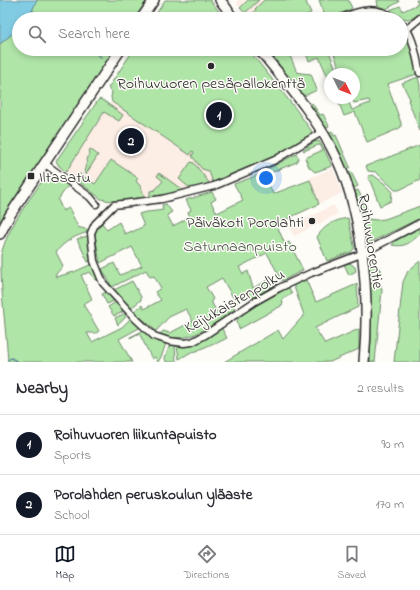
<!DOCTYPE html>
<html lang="en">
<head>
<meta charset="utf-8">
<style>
  :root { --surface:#fff; --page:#f2f2f3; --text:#2b2b33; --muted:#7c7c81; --line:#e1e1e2; --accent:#111827 }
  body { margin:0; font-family:"Indie Flower",sans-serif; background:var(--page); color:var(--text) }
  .compass { position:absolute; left:324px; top:68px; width:36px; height:36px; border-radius:50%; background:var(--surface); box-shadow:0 2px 6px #0003; rotate:132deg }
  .you { position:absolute; left:266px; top:178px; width:14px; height:14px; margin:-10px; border:3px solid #fff; border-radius:50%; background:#1a73e8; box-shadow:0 0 0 6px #1a73e833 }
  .badge { display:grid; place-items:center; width:26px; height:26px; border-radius:50%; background:var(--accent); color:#fff; font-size:13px; font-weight:700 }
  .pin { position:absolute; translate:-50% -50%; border:2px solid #fff; box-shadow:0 1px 4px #0006 }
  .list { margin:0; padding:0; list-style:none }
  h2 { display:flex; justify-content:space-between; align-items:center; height:52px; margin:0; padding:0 16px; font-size:17px }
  h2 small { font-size:13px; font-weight:400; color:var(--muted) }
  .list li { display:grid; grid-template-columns:26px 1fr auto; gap:12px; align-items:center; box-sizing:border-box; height:60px; padding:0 16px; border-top:1px solid var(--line) }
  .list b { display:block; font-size:15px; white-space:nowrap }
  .list p { margin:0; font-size:13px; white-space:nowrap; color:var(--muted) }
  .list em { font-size:13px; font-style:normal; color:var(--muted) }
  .icon { flex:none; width:22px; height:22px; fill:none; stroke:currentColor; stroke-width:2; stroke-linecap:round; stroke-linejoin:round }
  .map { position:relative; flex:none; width:420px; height:362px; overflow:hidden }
  .search { position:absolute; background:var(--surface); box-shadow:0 2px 6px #0003; left:12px; right:12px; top:12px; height:44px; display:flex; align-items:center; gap:10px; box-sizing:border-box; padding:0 14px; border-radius:22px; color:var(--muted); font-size:15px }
  .sheet { height:172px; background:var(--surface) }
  nav { display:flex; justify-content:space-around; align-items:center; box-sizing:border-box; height:56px; border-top:1px solid var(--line); background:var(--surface); font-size:11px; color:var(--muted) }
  nav a { display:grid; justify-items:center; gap:2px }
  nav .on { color:var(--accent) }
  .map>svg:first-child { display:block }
  .built { fill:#fcede5 }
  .green { fill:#b0e5a8; stroke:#6e886a }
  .water { fill:#82cce3; stroke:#5f8c99 }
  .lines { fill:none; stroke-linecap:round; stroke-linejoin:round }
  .stream { stroke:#5f8c99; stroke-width:1.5 }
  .street-casing { stroke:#2b2b2b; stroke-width:9 }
  .secondary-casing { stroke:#2b2b2b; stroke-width:12 }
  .street { stroke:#fdfcf7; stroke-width:6 }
  .secondary { stroke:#fdfcf7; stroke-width:9 }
  .poi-dot { fill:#2b2b2b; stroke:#fdfcf7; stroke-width:1.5 }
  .labels { text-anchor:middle; stroke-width:3; stroke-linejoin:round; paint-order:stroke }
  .poi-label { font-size:16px; fill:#2b2b2b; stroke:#fdfcf7 }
  .street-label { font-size:16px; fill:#2b2b2b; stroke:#fdfcf7 }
  .park-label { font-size:16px; fill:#4c5a4a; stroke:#fdfcf7 }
</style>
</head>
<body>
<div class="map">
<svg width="420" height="362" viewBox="0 0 420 362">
  <rect width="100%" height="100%" fill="#fdfcf7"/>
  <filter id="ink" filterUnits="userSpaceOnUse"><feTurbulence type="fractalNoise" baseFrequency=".025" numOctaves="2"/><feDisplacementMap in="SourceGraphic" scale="8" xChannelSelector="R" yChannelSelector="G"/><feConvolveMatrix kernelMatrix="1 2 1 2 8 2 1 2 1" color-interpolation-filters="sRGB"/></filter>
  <g filter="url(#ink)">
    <!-- built -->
    <g class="built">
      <polygon points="237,0 279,0 251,19 240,8 237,4"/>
      <polygon points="113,99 205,160 213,183 198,188 159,196 112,201 101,199 66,172"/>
      <polygon points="333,168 342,193 319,204 309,178"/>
      <polygon points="334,205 338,214 294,236 289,227"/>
    </g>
    <!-- green -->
    <g class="green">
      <polygon points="37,0 149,0 137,19 28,19"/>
      <polygon points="165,0 210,0 225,19 153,19"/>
      <polygon points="248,0 259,0 245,13 240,8"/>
      <path d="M264 0H309L306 2 311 13 296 19H279L277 14C266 19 258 19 247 19L256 10 255 9Z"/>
      <polygon points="319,0 348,0 352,8 351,9 329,19 321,19 320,17 324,13"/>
      <polygon points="377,0 398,0 399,2 386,9 378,6"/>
      <path d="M416 0H420V13C408 24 402 18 390 10L400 6 403 11 418 4Z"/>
      <polygon points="364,13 378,13 392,19 345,19"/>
      <path d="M401 27C411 41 413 58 417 74L387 84 401 123V127L398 129 367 142 355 112 344 116 337 98H347L352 110 370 103 369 100 354 103 352 98H354V74H342L332 49H401Z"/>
      <polygon points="19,28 19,49 117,49 10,205 0,226 0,44"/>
      <polygon points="134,49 248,49 295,108 313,133 269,160 213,183 209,171 202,169 192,156 194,152 192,151 190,155 112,102 111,97 112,92 108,88"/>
      <polygon points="278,49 287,49 297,72 301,73 311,74 317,90 304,96 274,58 275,51"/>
      <polygon points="304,49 328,49 338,74 330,74 330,82 319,57 309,61"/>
      <polygon points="418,77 420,85 420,131 408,100 410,99 402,83"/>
      <polygon points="99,99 104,101 123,115 119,121 104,112 66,172 59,166 56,161"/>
      <polygon points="312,103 320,115 323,114 329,126 326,128 310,105"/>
      <polygon points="332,131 334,136 336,135 350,167 347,169 329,133"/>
      <polygon points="319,141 323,147 332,166 315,172 309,167 305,158 323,150 320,145 318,145 304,151 303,150 314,142"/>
      <polygon points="420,145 420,180 399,190 395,190 376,172 368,171 366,166"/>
      <polygon points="90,149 98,155 86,174 84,172"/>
      <path d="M296 154 299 158 297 162 265 175 273 194 310 180 319 204 276 224 285 244 289 242 303 270 282 281 267 253 239 267 243 274 248 271 253 288 270 279 274 285 252 299 249 295 236 303 222 278 206 287 213 299 211 301 216 311 232 303 235 309C213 324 189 347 160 334L163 331 170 333 193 321 186 309 169 317 156 331 134 311 142 305 144 309 161 300 155 292 161 288 154 276 150 277 146 270 112 287 102 269 114 263 120 275 142 266 132 247 100 263 95 235 96 231 102 223 107 230 119 222 125 234 132 231V232L144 226 139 214C146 211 154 212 163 210L162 205 166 204 172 212 167 215 173 226 190 217 188 212 191 210 186 200 212 192 216 199 211 202 217 213 243 200 234 184 253 177Z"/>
      <path d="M111 160 138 178 136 181 141 187 145 198C131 200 116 203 101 199L74 178 78 174H80L95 184Z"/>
      <polygon points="191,162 194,163 210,184 191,189 179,179"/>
      <polygon points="351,172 358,186 354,188 348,173"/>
      <polygon points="159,173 184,191 150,197 150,191 155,190 163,181 157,176"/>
      <path d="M54 174 69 184 58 200 63 211 69 208 78 227 81 228 90 230 89 232C76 235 65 241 56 252L63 266 55 275 56 277 74 272 92 264 99 279 95 280 90 272 81 275 92 299 83 304 99 331 96 333H87L92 342 122 327 131 318 141 327 119 339 132 362H8C6 328 0 288 1 255 7 228 30 199 45 177Z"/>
      <polygon points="373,175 384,183 392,191 391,201 380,206 368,176"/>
      <polygon points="358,190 368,211 367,215 360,213 355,191"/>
      <polygon points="420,206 420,218 371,242 368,243 365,240 361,218 376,220 385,219"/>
      <path d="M348 218 354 245V249L351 252 327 261 317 237C324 226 334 220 348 218Z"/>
      <path d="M420 228V234C411 242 405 248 392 245L395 241Z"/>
      <polygon points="88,236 92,260 88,262 77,239"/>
      <polygon points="372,258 379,269 381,269 381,273 376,278 369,279 368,262"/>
      <polygon points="420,261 420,362 394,362 403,282 408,271"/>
      <polygon points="350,263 355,267 356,271 349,275 344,264"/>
      <polygon points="305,278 316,302 357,284 358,307 315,328 325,344 359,329 359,349 330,362 224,362 278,330 283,339 304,315 293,284"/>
      <polygon points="132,281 141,297 141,300 131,308 114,290"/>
      <polygon points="369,283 376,283 380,284 382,290 375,362 370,362 371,337"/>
      <polygon points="288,286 292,294 282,299 283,304 281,305 281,306 239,329 237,321 240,315"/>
      <polygon points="107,292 114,301 107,304 102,294"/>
      <polygon points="116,302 125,311 114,316 108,307"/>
      <polygon points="126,313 125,318 118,325 115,318"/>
      <polygon points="221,327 227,338 215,344 214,343 194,352 193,351 179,359 177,345"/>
      <polygon points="145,330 156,339 166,343 162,355 158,362 155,357 152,359 139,333 130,338 130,337"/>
      <polygon points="170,344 175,345 176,362 166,362 165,358"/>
    </g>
    <!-- water -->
    <polygon class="water" points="0,0 37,0 28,19 19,19 19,28 0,44"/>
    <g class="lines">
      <!-- stream -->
      <g class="stream">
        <polyline points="33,11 46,19"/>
        <polyline points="89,49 101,57"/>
        <polyline points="8,360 11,358 18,362"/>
      </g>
      <defs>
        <g id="street">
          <path d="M339 19C360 10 375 5 396 19"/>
          <path d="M401 23C414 34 416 57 420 73"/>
          <polyline points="407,29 420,18"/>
          <polyline points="263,54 272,49"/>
          <polyline points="322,132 275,160 214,186 162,199 114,205 95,224 91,233 94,261 103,283 135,318 154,336 169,341 184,343 192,342 205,335 254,302 279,288 311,273 361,254 420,223"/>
          <polyline points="44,163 90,197 96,204"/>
        </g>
        <g id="secondary">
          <polyline points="220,0 227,9 233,19"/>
          <polyline points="141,19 154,0"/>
          <path d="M256 49 263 54C287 84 313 113 331 147 364 208 370 295 364 362"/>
          <polyline points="0,234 10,215 121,49"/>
        </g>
      </defs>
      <!-- street casing -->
      <use href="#street" class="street-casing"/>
      <!-- secondary casing -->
      <use href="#secondary" class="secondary-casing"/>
      <!-- street -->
      <use href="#street" class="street"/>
      <!-- secondary -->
      <use href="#secondary" class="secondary"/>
    </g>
  </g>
  <!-- markers -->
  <g class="poi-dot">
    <circle cx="211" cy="66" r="4"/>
    <rect x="27" y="172" width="8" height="8" rx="2"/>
    <circle cx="312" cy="221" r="4"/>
  </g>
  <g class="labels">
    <!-- poi labels -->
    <g class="poi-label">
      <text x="211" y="88">Roihuvuoren pesäpallokenttä</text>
      <text x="39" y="182" text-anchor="start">Iltasatu</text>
      <text x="304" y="227" text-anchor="end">Päiväkoti Porolahti</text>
    </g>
    <!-- street labels -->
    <g class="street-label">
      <text transform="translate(372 241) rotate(81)" y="6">Roihuvuorentie</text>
      <text transform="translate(234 300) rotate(-30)" y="6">Keijukaistenpolku</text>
    </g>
    <!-- park labels -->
    <g class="park-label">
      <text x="240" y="251">Satumaanpuisto</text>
    </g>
  </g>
</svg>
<svg class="compass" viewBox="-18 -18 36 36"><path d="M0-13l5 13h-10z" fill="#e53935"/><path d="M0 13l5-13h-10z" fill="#7c7c81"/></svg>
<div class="you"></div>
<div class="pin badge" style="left:219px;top:115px">1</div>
<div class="pin badge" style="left:131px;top:141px">2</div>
<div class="search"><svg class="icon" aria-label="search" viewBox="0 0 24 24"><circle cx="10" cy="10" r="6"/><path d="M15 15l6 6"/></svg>Search here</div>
</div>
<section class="sheet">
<h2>Nearby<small>2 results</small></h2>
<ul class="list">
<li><span class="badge">1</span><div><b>Roihuvuoren liikuntapuisto</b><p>Sports</p></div><em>90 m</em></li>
<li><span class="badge">2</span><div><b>Porolahden peruskoulun yläaste</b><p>School</p></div><em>170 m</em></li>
</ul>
</section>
<nav>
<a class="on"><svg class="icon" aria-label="map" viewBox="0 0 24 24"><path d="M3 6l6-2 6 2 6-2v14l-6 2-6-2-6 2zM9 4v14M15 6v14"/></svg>Map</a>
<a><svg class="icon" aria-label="directions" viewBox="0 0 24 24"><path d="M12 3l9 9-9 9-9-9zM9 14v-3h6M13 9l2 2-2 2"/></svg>Directions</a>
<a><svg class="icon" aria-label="saved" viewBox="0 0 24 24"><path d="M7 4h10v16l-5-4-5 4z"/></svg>Saved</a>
</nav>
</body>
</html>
